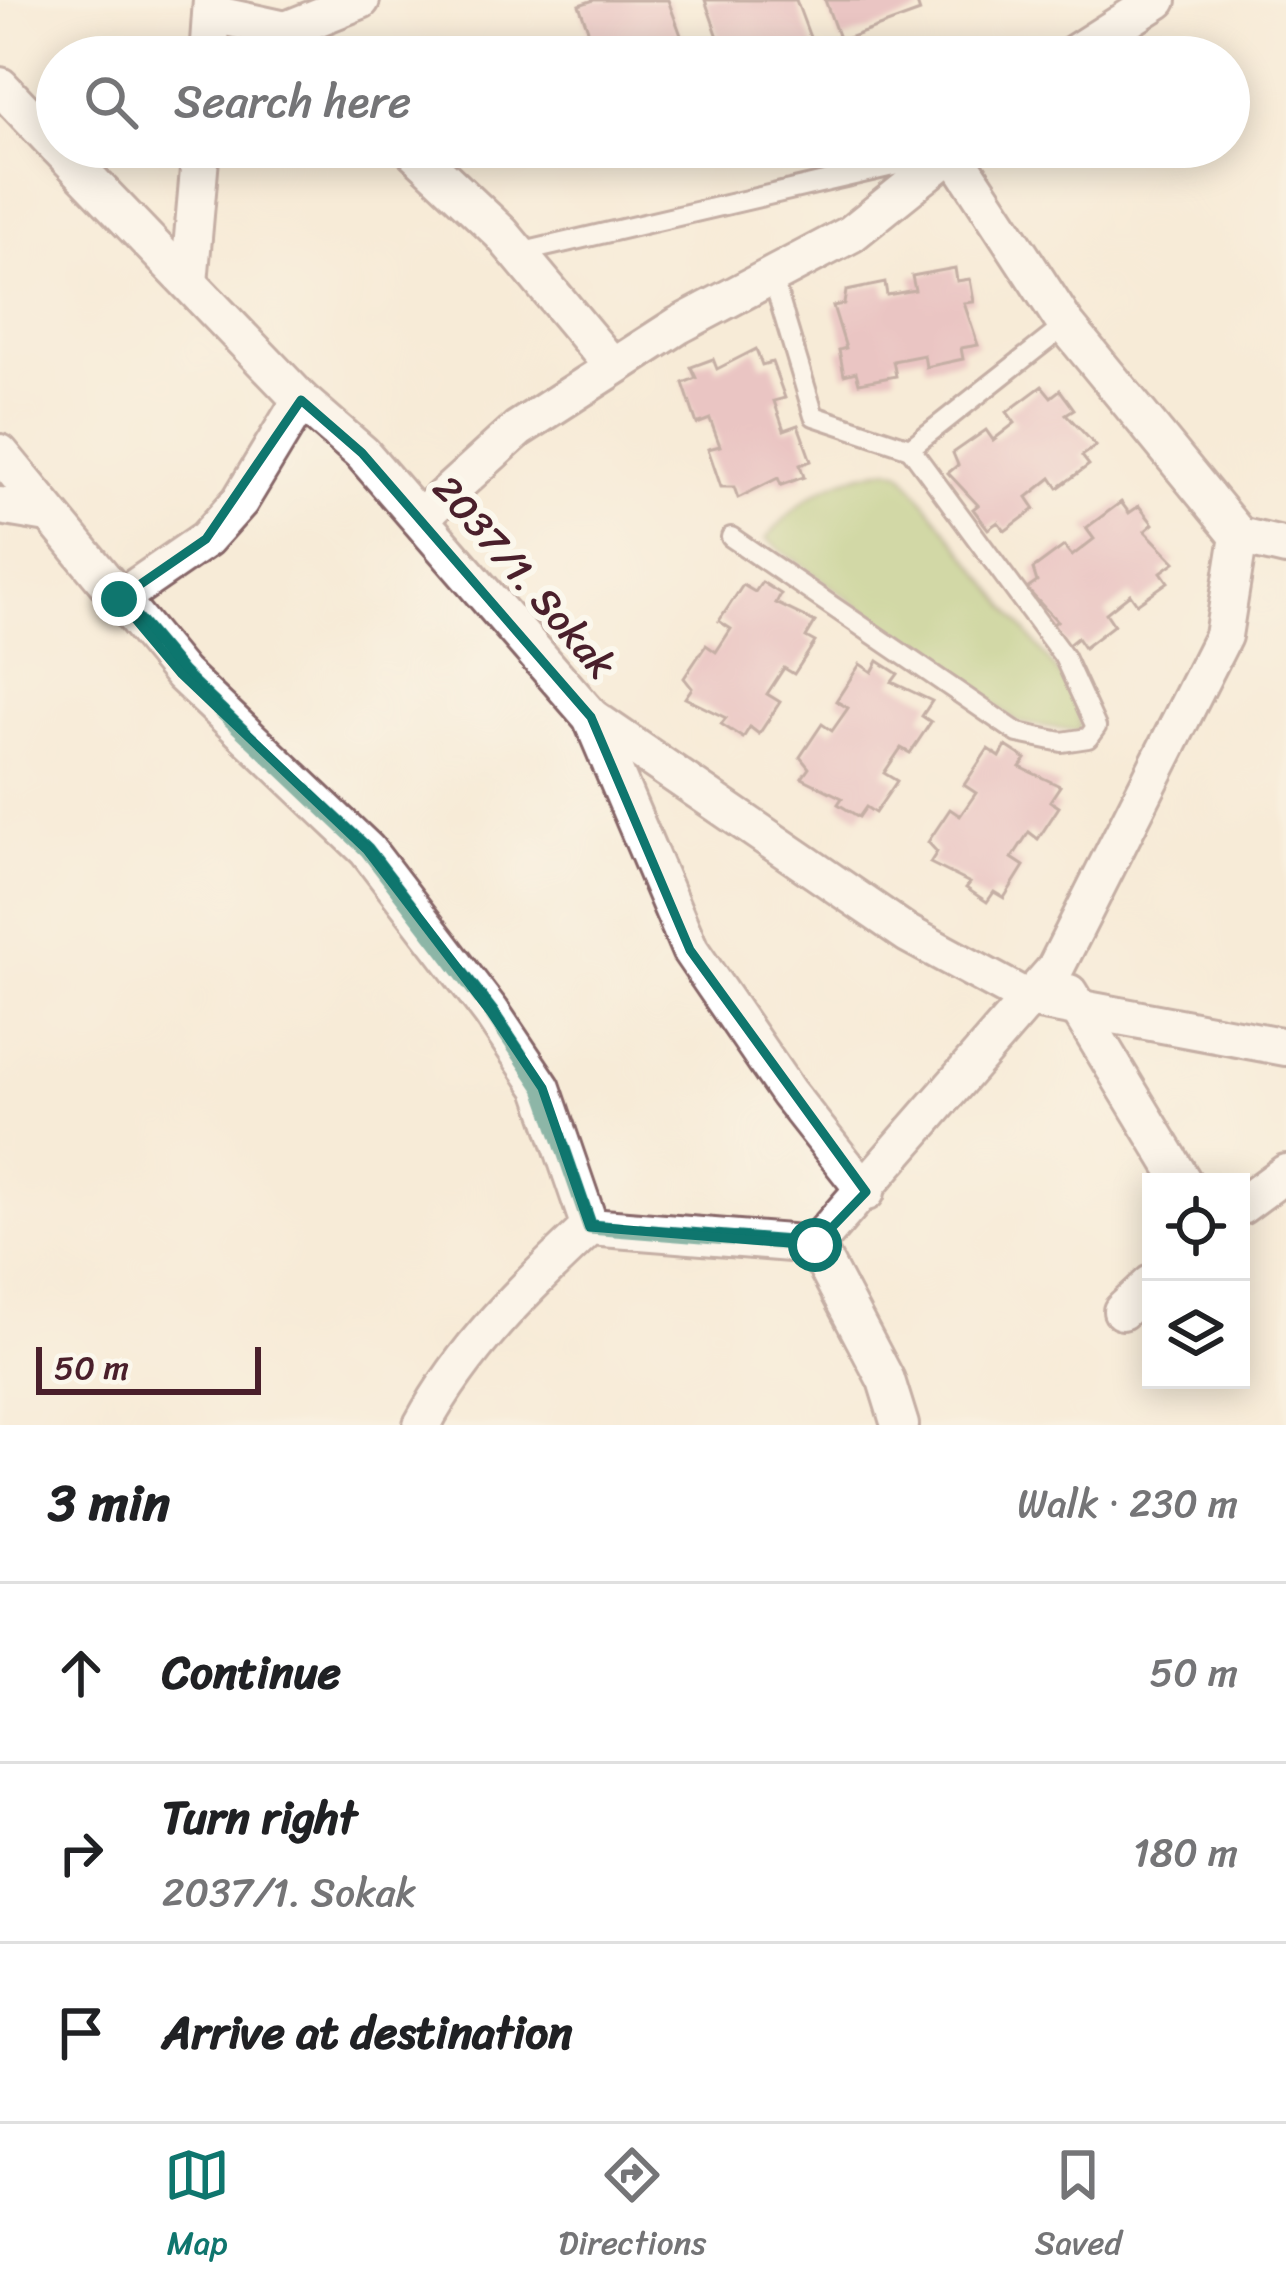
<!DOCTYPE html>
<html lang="en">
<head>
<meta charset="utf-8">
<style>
  :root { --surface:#fff; --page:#f6f6f6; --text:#202124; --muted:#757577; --line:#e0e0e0; --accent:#0f766e }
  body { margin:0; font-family:Sriracha,sans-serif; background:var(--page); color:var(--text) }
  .controls { position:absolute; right:36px; bottom:36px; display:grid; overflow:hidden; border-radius:0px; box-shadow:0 6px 30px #0003 }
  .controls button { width:108px; height:108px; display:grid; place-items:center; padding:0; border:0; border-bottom:3px solid var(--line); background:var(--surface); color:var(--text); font:60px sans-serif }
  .scale { position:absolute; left:36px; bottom:30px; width:225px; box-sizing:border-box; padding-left:12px; border:6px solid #4a1f2b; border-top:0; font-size:33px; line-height:42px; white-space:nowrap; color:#4a1f2b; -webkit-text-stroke:9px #fbf7ec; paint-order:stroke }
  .stop { position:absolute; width:36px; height:36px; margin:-27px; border:9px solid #0f766e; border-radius:50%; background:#fff }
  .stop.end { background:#0f766e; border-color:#fff; box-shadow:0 3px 12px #0008 }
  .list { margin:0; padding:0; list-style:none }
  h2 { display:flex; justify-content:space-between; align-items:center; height:156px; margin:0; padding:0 48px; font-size:51px }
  h2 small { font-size:39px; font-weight:400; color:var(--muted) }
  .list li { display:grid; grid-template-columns:78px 1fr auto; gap:36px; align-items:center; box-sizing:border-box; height:180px; padding:0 48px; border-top:3px solid var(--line) }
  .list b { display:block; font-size:45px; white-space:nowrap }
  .list p { margin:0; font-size:39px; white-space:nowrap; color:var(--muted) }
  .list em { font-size:39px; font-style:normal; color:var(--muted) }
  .icon { flex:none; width:66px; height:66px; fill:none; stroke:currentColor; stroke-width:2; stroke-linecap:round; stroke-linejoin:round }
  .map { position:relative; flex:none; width:1286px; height:1425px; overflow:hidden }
  .search { position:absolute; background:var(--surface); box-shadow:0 6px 30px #0003; left:36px; right:36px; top:36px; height:132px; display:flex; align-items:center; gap:30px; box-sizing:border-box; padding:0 42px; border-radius:66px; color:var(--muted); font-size:45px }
  .sheet { height:696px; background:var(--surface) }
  nav { display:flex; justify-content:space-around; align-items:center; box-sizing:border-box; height:168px; border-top:3px solid var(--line); background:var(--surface); font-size:33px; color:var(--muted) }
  nav a { display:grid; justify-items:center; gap:6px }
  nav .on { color:var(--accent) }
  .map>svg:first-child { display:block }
  .green { fill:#a4c26a; stroke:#77704a; stroke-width:3 }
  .building { fill:#da98ac }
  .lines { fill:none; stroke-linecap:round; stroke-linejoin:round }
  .lane-casing { stroke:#876667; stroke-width:24 }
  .street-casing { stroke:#876667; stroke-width:42 }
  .lane { stroke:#fff; stroke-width:18 }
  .street { stroke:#fff; stroke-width:36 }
  .route { stroke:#0f766e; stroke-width:15 }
  .marked { fill:none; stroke:#0f766e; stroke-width:9; stroke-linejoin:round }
  .labels { text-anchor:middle; stroke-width:12; stroke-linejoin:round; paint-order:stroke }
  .street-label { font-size:39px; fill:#4a1f2b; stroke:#fbf7ec }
</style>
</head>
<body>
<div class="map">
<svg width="1286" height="1425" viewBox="0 0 1286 1425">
  <rect width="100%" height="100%" fill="#fbf7ec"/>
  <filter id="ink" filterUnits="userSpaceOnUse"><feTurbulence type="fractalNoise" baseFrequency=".00833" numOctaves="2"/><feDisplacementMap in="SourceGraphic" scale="24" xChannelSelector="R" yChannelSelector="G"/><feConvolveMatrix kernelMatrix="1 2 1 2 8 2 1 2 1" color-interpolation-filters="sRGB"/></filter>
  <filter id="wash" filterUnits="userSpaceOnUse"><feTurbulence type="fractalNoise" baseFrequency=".004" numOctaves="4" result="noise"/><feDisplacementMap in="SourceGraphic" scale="48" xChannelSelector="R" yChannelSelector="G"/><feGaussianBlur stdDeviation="2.7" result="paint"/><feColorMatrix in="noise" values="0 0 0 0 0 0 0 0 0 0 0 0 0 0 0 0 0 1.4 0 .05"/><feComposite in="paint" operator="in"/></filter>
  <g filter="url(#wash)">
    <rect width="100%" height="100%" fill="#f7ebd7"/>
    <!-- green -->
    <path class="green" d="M889 468 902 472 1076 696 1080 731 1019 723 766 539C809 491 826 481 889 468Z"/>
    <g id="blocks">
      <!-- building -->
      <g class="building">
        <polygon points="594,0 668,0 689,57 598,57 579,5"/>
        <polygon points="705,0 796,0 814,48 790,57 725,57"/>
        <polygon points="825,0 916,0 920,12 840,41"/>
        <polygon points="955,268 957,281 970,279 974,302 964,303 978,345 961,348 963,359 926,367 924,355 893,361 896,376 859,383 856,372 844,375 839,350 846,348 833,306 844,304 846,291 885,283 887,295 915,290 912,276"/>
        <polygon points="756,349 762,365 772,362 785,398 774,401 784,430 798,425 811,461 800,465 804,477 781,485 778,478 738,498 734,487 721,487 708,449 720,446 710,419 697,424 683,383 696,378 691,367 713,359 717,369"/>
        <polygon points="1042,386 1051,397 1060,390 1074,409 1066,414 1096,446 1082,456 1089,465 1058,488 1051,478 1027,497 1035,509 1005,531 998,522 988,529 973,509 978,505 948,473 958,465 953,453 986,430 993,440 1015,423 1007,412"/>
        <polygon points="1121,502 1129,513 1139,506 1153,524 1145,531 1175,562 1161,572 1168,582 1137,604 1130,594 1106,613 1114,625 1084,648 1077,638 1067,646 1052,625 1057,621 1027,589 1037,582 1033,569 1064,546 1072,556 1094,539 1086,528"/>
        <polygon points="762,582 781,594 776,603 815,622 806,637 815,642 794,674 784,668 767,694 780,702 759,734 750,727 743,738 721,724 726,718 685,698 692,688 684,678 706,645 716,652 731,629 719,621 743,585 755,592"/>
        <polygon points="878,661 898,674 892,682 932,701 922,716 931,722 910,753 901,748 884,773 897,781 875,813 866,807 859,817 838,804 842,798 802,778 809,768 800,757 822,724 832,731 848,708 836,701 860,664 872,672"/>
        <polygon points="1006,746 1026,759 1020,767 1060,786 1050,801 1059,807 1038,839 1029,832 1012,858 1024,866 1004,898 994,892 987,902 966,888 970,883 930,863 937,852 928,842 950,809 960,816 976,793 964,785 988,749 1000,757"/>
      </g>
    </g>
  </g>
  <g filter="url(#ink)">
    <use href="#blocks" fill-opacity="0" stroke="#876667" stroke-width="3"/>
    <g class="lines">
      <defs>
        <g id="lane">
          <polyline points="519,253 936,156"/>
          <polyline points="772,276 814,416 910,448 1066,325"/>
          <polyline points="731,537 1018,733 1062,742 1088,738 1096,727 1064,657 910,448"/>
        </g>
        <g id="street">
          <polyline points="212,14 286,30 314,57"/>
          <polyline points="286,30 361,0"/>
          <polyline points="208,57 212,0"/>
          <polyline points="1069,57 1158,0"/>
          <polyline points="0,86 57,146"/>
          <polyline points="58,147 301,400 362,453 591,717 690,950 788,1093 866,1192"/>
          <polyline points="410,147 501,233 613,367"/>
          <polyline points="189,283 201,147"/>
          <polyline points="0,453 182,674 367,850 491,1012 542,1088 590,1227"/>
          <polyline points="0,506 48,514"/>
          <polyline points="420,518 518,429 679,325 851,234 959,147"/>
          <polyline points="1239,536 1286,547"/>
          <polyline points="119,599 206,539 240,501 301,400"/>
          <polyline points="591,717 908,934 1028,999 1286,1047"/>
          <polyline points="1069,993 1183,1182"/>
          <polyline points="1241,1206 1286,1173"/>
          <polyline points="815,1245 886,1380 900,1425"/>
          <polyline points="1122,1311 1151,1284"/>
          <path d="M422 1425C464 1347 526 1287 590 1227L815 1245 1055 969 1223 636 1239 536 1066 325 953 152"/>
        </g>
      </defs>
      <!-- lane casing -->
      <use href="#lane" class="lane-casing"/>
      <!-- street casing -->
      <use href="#street" class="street-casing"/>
      <!-- lane -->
      <use href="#lane" class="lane"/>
      <!-- street -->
      <use href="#street" class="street"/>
    </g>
  </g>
  <g class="lines" filter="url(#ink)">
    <!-- route -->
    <polyline class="route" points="119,599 182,674 367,850 491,1012 542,1088 590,1227 815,1245"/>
  </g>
  <!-- marked area -->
  <path d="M0 0H1286V1425H0ZM301 400 362 453 591 717 690 950 866 1192 815 1245 590 1227 542 1088 491 1012 367 850 182 674 119 599 206 539Z" fill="#f7ebd7" fill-opacity=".55" fill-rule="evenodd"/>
  <path class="marked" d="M301 400 362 453 591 717 690 950 866 1192 815 1245 590 1227 542 1088 491 1012 367 850 182 674 119 599 206 539Z"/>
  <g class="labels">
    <!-- street labels -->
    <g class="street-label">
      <text transform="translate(525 576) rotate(49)" y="14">2037/1. Sokak</text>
    </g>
  </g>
</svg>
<div class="controls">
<button><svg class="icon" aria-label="locate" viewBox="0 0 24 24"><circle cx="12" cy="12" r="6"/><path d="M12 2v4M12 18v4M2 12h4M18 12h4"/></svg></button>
<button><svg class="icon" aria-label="layers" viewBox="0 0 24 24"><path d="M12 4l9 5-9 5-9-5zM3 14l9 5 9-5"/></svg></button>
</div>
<div class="scale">50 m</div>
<div class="stop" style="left:815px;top:1245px"></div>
<div class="stop end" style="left:119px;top:599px"></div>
<div class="search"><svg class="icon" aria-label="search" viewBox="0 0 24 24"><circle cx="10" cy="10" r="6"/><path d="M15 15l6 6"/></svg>Search here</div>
</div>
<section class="sheet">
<h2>3 min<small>Walk · 230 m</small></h2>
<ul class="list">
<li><svg class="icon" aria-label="ahead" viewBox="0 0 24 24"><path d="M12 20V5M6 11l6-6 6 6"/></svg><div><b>Continue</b></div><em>50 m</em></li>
<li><svg class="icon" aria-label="right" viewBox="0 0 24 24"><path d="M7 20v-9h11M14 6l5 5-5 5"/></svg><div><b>Turn right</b><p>2037/1. Sokak</p></div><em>180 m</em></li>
<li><svg class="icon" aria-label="arrive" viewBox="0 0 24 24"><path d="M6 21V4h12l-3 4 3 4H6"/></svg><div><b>Arrive at destination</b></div></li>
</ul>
</section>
<nav>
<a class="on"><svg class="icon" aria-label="map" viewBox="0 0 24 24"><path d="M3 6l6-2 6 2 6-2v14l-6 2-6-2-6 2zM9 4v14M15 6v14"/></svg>Map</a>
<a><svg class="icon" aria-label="directions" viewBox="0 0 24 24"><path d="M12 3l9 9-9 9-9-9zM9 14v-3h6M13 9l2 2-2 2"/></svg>Directions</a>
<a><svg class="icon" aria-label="saved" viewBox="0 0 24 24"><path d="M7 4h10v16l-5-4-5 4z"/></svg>Saved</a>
</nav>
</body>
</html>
